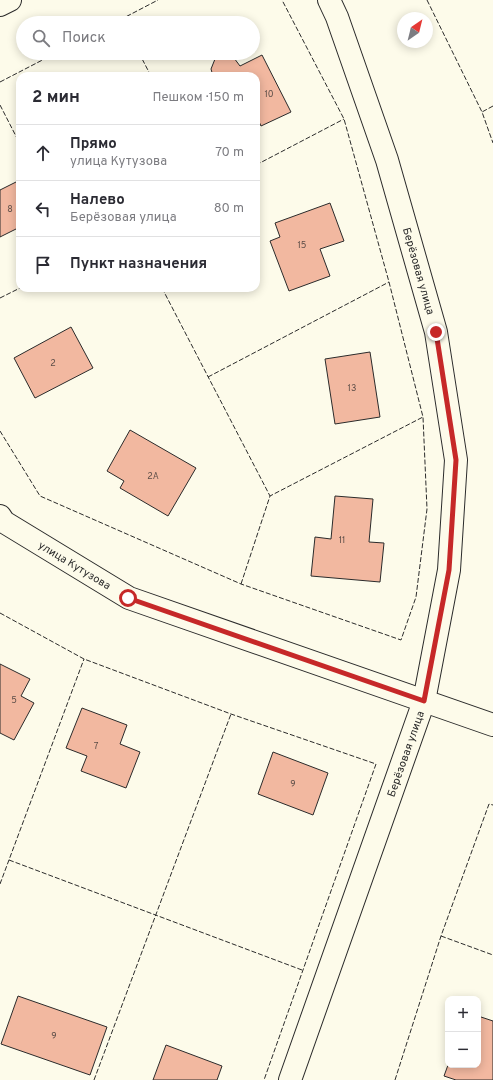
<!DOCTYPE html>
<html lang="ru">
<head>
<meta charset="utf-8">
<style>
  :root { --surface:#fff; --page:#f7f7f7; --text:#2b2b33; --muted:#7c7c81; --line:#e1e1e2 }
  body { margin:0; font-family:Overpass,sans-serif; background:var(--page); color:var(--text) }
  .controls { position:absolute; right:12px; bottom:12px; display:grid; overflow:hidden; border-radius:8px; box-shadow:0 2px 10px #0003 }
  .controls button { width:36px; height:36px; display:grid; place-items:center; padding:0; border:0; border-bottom:1px solid var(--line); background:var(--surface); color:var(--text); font:20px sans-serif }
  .compass { position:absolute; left:397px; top:12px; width:36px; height:36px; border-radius:50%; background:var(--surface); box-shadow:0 2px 10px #0003; rotate:35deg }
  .stop { position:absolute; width:12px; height:12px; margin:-9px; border:3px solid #c62828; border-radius:50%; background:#fff }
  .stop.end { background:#c62828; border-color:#fff; box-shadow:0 1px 4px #0008 }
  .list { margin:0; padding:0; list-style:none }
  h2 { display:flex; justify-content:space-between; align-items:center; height:52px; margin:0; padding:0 16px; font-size:17px }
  h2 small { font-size:13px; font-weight:400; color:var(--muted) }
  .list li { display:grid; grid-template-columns:26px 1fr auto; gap:12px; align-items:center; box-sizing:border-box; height:56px; padding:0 16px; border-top:1px solid var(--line) }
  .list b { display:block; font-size:15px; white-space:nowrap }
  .list p { margin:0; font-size:13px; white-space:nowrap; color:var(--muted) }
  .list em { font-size:13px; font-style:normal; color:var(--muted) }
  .icon { flex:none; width:22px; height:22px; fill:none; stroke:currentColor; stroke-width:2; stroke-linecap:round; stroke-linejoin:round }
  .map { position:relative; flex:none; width:493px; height:1080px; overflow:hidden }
  .search { position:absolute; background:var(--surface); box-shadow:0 2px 10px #0003; left:16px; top:16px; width:244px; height:44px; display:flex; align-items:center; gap:10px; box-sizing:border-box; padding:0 14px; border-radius:22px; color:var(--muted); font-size:15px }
  .panel { position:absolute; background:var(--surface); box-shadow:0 2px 10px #0003; left:16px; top:72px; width:244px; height:220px; border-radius:12px }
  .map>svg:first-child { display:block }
  .building { fill:#f2b8a0; stroke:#2b2b2b }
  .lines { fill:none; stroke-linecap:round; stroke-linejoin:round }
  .minor-casing { stroke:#2b2b2b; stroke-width:24 }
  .minor { stroke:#fdfbea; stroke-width:22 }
  .fence { stroke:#2b2b2b; stroke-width:1; stroke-dasharray:5 2; stroke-linecap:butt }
  .route { stroke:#c62828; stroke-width:5 }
  .labels { text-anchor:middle; stroke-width:3; stroke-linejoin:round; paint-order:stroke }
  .number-label { font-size:9px; fill:#5d4e48 }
  .street-label { font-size:11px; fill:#2b2b2b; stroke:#fdfbea }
</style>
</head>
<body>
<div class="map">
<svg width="493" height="1080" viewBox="0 0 493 1080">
  <rect width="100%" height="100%" fill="#fdfbea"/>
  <!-- building -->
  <g class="building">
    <polygon points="224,55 230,55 234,58 240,66 262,55 291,112 261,126 256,115 256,76 213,76 211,69 215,59 220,56"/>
    <polygon points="20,180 20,227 0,237 0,190"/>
    <polygon points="330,203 344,241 320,249 330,276 289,291 270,241 280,237 275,223"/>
    <polygon points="71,327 93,368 35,398 14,358"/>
    <polygon points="370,352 380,417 335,424 325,359"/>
    <polygon points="130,430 196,468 168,516 120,488 124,481 107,471"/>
    <polygon points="335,496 373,499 369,542 384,543 380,582 311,576 315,537 331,539"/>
    <polygon points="0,664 30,679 21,696 34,703 14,740 0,733"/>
    <polygon points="82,708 127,725 120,744 140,752 126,788 81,771 87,756 66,748"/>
    <polygon points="273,752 328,773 313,815 258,794"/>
    <polygon points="18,996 107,1027 90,1075 1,1044"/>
    <polygon points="478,1016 493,1021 493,1080 456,1080 444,1076 448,1065 478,1065"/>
    <polygon points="166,1045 222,1066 217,1080 153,1080"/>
  </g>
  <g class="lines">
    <defs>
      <g id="minor">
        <polyline points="0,5 10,0"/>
        <path id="s1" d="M0 516 4 522 129 598 493 725"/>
        <path id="s2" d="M290 1080 424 701 449 570 456 460 436 332 387 160 337 17 329 0"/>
      </g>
    </defs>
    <!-- minor casing -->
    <use href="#minor" class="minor-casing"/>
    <!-- minor -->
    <use href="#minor" class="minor"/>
    <!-- fence -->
    <g class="fence">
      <polyline points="427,0 482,112"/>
      <polyline points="114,23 158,0"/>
      <polyline points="139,53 151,76"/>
      <polyline points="0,82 56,53"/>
      <polyline points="0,105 20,144"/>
      <polyline points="493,106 482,112 493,143"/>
      <polyline points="256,165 344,119"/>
      <polyline points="162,288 270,496"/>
      <polyline points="0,298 20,288"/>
      <polyline points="208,377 389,282"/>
      <polyline points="0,431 40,496 241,584 401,640 416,597 427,509 423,417 389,282 344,119 282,0"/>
      <polyline points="241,584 270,496 423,417"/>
      <polyline points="0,613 84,659 231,714 376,764 264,1080"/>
      <polyline points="9,860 302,970"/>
      <polyline points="0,884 84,659"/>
      <polyline points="441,936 493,955"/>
      <polyline points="94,1080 231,714"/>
      <polyline points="395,1080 441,936 489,804 493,805"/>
    </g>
  </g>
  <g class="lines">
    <!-- route -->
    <polyline class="route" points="128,598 424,701 449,570 456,460 436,332"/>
  </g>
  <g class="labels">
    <!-- number labels -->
    <g class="number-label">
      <text x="269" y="97">10</text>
      <text x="10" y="212">8</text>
      <text x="302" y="248">15</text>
      <text x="53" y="366">2</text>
      <text x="352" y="391">13</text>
      <text x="153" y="479">2А</text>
      <text x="342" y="543">11</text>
      <text x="14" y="703">5</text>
      <text x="96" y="749">7</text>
      <text x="293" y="787">9</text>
      <text x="54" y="1039">9</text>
    </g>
    <!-- street labels -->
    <g class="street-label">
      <text transform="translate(419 271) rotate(74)" y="4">Берёзовая улица</text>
      <text dy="4" stroke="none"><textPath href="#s1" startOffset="90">улица Кутузова</textPath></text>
      <text dy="4" stroke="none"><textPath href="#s2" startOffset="346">Берёзовая улица</textPath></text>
    </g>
  </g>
</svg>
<div class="controls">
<button>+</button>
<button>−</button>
</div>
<svg class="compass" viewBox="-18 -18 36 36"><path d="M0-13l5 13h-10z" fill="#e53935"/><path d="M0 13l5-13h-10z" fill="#7c7c81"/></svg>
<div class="stop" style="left:128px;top:598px"></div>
<div class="stop end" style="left:436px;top:332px"></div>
<div class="search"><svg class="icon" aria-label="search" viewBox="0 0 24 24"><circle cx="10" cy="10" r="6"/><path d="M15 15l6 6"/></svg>Поиск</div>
<section class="panel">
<h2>2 мин<small>Пешком · 150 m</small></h2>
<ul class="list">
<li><svg class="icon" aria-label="ahead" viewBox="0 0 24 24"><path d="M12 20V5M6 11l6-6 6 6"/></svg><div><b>Прямо</b><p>улица Кутузова</p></div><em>70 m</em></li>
<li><svg class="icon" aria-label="left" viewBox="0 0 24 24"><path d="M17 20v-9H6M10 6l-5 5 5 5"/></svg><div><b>Налево</b><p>Берёзовая улица</p></div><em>80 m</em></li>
<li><svg class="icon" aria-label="arrive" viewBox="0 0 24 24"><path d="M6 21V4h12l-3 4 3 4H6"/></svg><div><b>Пункт назначения</b></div></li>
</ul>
</section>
</div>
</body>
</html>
